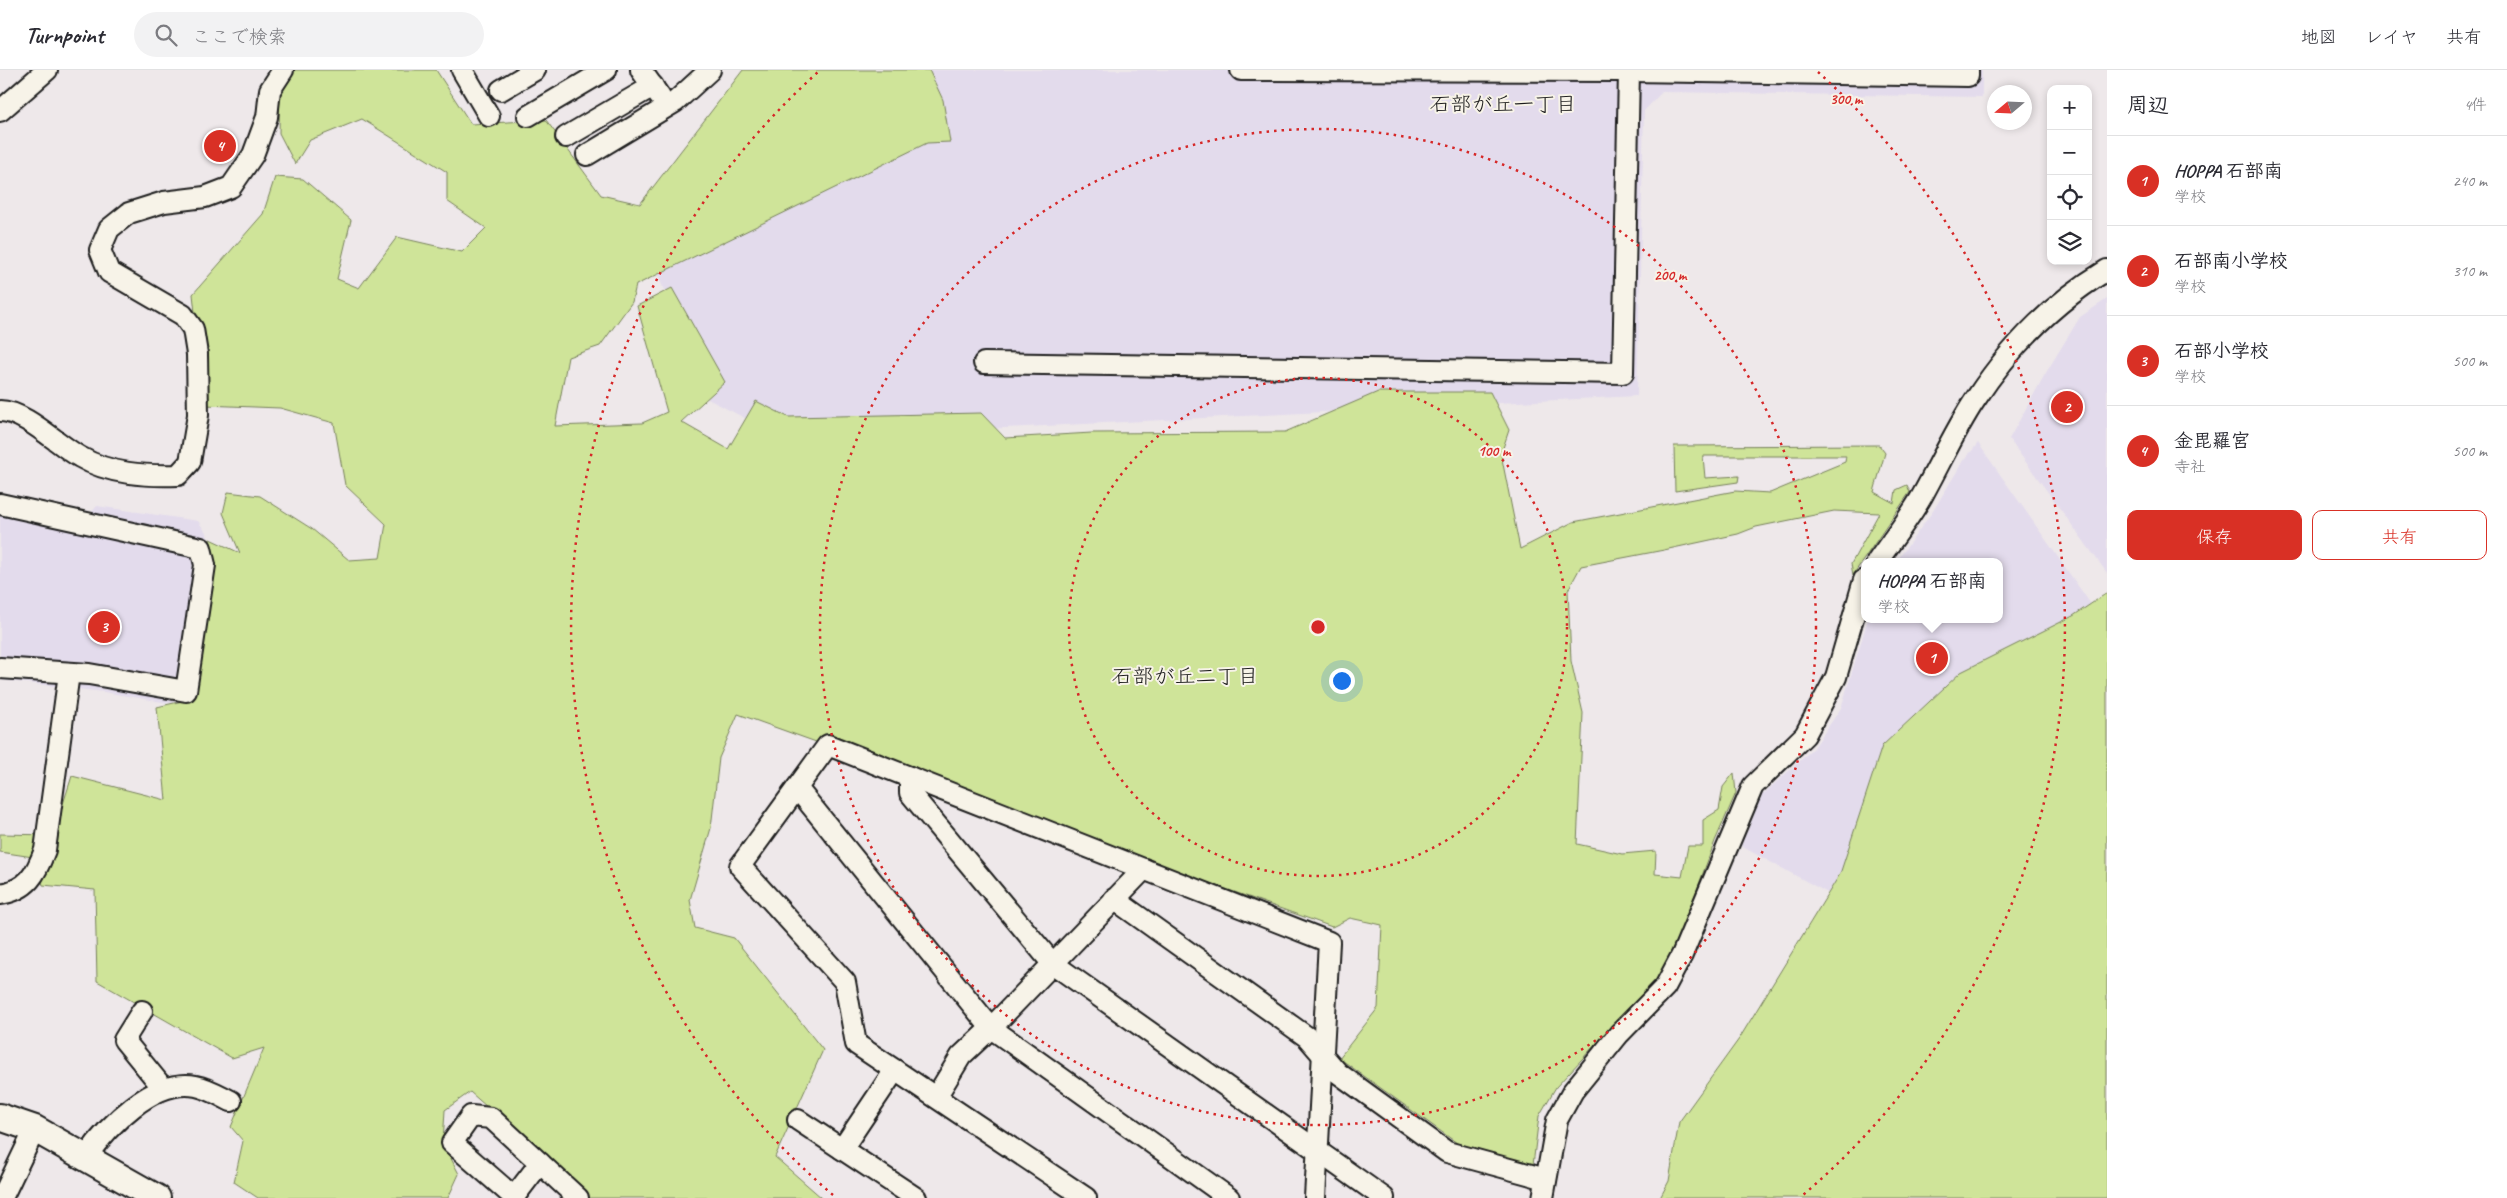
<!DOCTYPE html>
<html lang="ja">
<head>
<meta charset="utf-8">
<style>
  :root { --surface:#fff; --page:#f2f2f3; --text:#2b2b33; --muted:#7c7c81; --line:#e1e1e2; --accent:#d93025 }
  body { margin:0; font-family:Caveat,"Klee One",sans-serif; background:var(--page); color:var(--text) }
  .controls { position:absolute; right:15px; top:15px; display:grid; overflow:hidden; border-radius:10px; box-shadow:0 2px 8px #0003 }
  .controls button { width:45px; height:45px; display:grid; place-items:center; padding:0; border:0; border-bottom:1px solid var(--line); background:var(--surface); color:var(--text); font:25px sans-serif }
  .compass { position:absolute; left:1987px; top:15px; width:45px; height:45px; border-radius:50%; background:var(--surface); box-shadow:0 2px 8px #0003; rotate:251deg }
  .you { position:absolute; left:1341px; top:610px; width:18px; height:18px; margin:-12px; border:4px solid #fff; border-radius:50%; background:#1a73e8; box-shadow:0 0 0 8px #1a73e833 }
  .badge { display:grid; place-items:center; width:32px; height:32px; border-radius:50%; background:var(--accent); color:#fff; font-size:16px; font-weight:700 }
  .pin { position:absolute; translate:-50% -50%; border:2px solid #fff; box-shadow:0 1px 5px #0006 }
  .popup { position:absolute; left:1861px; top:488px; width:142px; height:65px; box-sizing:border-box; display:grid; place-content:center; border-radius:10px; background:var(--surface); filter:drop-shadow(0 1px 4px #0005); font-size:16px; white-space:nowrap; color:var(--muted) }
  .popup b { font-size:19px; color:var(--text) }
  .popup::after { content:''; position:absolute; left:50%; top:100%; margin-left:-10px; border:10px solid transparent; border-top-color:var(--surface) }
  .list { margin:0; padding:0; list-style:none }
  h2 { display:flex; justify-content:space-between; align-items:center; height:65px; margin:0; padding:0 20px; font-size:21px }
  h2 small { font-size:16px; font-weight:400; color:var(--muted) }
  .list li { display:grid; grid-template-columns:32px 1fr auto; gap:15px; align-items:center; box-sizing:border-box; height:90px; padding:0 20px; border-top:1px solid var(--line) }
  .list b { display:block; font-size:19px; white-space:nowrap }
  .list p { margin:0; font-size:16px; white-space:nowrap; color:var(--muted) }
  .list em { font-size:16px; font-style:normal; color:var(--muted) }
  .actions { display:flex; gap:10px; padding:15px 20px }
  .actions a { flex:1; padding:11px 0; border:1px solid var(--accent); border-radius:10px; text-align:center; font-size:18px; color:var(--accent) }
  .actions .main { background:var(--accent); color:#fff }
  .icon { flex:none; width:28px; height:28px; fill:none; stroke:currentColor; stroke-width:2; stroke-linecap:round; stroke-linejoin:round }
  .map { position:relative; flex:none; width:2107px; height:1128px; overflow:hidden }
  header { display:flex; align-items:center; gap:30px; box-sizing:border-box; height:70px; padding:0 25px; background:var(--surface); border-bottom:1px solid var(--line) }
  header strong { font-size:24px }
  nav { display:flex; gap:28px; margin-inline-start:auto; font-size:18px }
  .search { width:350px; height:45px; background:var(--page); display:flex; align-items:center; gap:12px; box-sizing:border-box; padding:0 18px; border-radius:28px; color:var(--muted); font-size:19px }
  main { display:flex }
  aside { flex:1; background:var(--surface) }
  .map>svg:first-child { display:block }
  .built { fill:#e3dbec }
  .green { fill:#cfe499; stroke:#76805a }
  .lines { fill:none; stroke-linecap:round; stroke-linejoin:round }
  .minor-casing { stroke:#1c1c1c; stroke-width:24 }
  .major-casing { stroke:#1c1c1c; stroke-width:30 }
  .minor { stroke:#f7f3e8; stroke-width:20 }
  .major { stroke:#f7f3e8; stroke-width:26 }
  .ring { fill:none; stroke:#d62828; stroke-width:2.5; stroke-dasharray:2.5 5 }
  .labels { text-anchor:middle; stroke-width:4; stroke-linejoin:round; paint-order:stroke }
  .neighbourhood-label { font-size:21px; fill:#1c1c1c; stroke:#f7f3e8 }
  .centre { fill:#d62828; stroke:#f7f3e8; stroke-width:2.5 }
  .ring-label { font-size:15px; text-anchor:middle; font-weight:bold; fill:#d62828; stroke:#f7f3e8; stroke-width:4; stroke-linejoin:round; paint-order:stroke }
</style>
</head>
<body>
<header>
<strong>Turnpoint</strong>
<div class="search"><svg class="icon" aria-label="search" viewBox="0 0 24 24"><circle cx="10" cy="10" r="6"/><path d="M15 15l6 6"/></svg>ここで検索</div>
<nav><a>地図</a><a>レイヤ</a><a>共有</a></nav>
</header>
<main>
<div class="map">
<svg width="2107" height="1128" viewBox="0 0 2107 1128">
  <rect width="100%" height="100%" fill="#eee8ea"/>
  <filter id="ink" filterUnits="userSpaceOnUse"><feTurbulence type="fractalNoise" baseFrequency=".02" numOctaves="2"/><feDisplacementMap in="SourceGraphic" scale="10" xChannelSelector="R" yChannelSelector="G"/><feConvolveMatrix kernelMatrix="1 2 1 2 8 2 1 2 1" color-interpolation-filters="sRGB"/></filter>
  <g filter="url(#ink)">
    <!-- built -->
    <g class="built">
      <polygon points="909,0 1982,0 1982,27 1662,22 1644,41 1637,326 946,361 774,363 706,328 655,197"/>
      <polygon points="2107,229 2107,503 2009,369 2044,306 2080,247"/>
      <polygon points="1978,373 2095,540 1837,828 1741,776 1762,725 1813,679 1841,638 1868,549 2000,549 2000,492 1896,492 1933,441 1962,393"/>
      <polygon points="0,424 8,428 89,445 97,436 198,451 207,464 217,505 192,637 104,622 0,610"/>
    </g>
    <!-- green -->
    <g class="green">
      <polygon points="292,0 436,0 471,54 546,50 601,125 640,134 743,0 929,0 943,30 950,72 927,73 636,215 632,232 600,276 568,287 555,356 642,353 667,342 637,236 672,218 725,312 681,352 728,379 756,331 788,347 981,343 1005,368 1092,363 1285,362 1378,322 1490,322 1509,360 1501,384 1520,479 1573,452 1735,421 1770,423 1845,392 1846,386 1703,386 1705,408 1739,406 1738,412 1675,421 1674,376 1879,375 1885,383 1874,422 1894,433 1896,420 1907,415 1910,422 1853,505 1851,494 1879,443 1834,441 1756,457 1738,464 1664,480 1581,496 1568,520 1571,591 1583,643 1577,774 1622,784 1656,781 1655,804 1682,807 1688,776 1703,776 1703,750 1719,740 1723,717 1734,703 1736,723 1715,771 1680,865 1661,904 1556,1017 1539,1046 1533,1095 1527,1099 1475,1086 1339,988 1378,938 1382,855 1350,848 1332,857 738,644 719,688 711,758 690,830 695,858 734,868 823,980 775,1087 822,1128 590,1128 470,1022 445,1040 443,1073 459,1104 448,1128 258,1128 234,1112 243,1071 231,1057 264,978 232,988 97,911 95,820 43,815 33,787 0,782 0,764 53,765 72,706 166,730 157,637 195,628 214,508 210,469 240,483 223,443 228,422 260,426 312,459 349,490 380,488 386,454 345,415 334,353 280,338 205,335 193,224 263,144 275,107 303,109 351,150 337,209 359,218 397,167 462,182 486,158 447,131 447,102 362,49 310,70 295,94 279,63 280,13"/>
      <polygon points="2107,523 2107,1128 1660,1128 1669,1111 1679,1052 1739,969 1840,804 1882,676 1961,602 2073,546"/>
    </g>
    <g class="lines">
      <defs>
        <g id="minor">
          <polyline points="462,0 489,46"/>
          <polyline points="641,0 660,27"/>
          <polyline points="1241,0 1629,1 1968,6 1968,0"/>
          <polyline points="501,20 535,0"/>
          <polyline points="0,41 47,0"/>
          <polyline points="528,46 606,0"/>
          <polyline points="566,67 653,16"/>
          <polyline points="587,85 675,32 710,0"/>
          <polyline points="984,293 1623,303 1629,1"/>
          <path d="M0 341C25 341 58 375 80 387 109 404 145 406 178 405L190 392 198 345 197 284 193 259 183 245 109 202 100 180 109 159 129 143 164 132 205 127 231 117 253 85 267 47 270 20 283 0"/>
          <polyline points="0,434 201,478 205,495 186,621 89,604 0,598"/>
          <path d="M1877 492C1892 470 1909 449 1922 426 1940 394 1955 360 1975 330 2009 278 2054 232 2107 200"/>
          <polyline points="910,707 910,723 1052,893 1384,1128"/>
          <polyline points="797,718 991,958 1229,1128"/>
          <path d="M0 824C28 820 36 804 45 780L69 603"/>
          <polyline points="1114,829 1307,967 1338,1003 1447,1082 1546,1109"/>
          <polyline points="142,941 124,970 163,1018"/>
          <polyline points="936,1027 961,986 991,958 1144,799"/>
          <polyline points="798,1050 916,1128"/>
          <polyline points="842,1079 895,1000"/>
          <path d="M86 1087C108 1056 153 1008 196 1016 208 1018 221 1026 231 1031"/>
          <polyline points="514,1127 540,1093"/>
          <polyline points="2,1128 35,1059"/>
          <polyline points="515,1128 452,1073 471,1046 491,1048 578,1128"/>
          <polyline points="1086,1128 856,974 845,912 740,796 828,675 1329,872 1315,1128"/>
          <polyline points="1543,1128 1557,1050 1573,1021 1619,964 1665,917 1682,885 1753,716 1805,665 1836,607 1864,510"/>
        </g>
        <polyline id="major" points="0,1047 35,1059 157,1128"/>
      </defs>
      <!-- minor casing -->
      <use href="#minor" class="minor-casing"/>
      <!-- major casing -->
      <use href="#major" class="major-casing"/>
      <!-- minor -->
      <use href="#minor" class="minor"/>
      <!-- major -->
      <use href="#major" class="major"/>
    </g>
  </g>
  <!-- distance rings -->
  <g class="ring">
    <circle cx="1318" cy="557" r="249"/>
    <circle cx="1318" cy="557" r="498"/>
    <path d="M833 1125A747 747 0 0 1 818 2M1818 2A747 747 0 0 1 1803 1125"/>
  </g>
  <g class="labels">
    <!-- neighbourhood labels -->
    <g class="neighbourhood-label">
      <text x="1503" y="41">石部が丘一丁目</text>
      <text x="1185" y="613">石部が丘二丁目</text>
    </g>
  </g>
  <circle cx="1318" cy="557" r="8" class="centre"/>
  <g class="ring-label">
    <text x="1846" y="34">300 m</text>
    <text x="1670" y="210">200 m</text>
    <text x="1494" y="386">100 m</text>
  </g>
</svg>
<div class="controls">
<button>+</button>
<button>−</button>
<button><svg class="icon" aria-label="locate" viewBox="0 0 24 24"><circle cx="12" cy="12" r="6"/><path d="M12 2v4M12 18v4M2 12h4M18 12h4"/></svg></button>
<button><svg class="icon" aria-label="layers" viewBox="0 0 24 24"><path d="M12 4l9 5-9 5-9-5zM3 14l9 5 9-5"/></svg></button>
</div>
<svg class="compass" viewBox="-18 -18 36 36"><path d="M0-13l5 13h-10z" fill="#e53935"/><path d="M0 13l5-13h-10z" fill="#7c7c81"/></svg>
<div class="you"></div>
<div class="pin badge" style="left:1932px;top:588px">1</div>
<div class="popup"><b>HOPPA 石部南</b>学校</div>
<div class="pin badge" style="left:2067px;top:337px">2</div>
<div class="pin badge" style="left:104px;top:557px">3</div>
<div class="pin badge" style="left:220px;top:76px">4</div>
</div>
<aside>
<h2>周辺<small>4件</small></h2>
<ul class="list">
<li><span class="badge">1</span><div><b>HOPPA 石部南</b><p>学校</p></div><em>240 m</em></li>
<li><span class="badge">2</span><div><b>石部南小学校</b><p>学校</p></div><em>310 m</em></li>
<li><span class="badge">3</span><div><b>石部小学校</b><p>学校</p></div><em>500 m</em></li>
<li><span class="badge">4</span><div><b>金毘羅宮</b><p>寺社</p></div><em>500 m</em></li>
</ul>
<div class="actions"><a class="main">保存</a><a>共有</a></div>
</aside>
</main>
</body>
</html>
